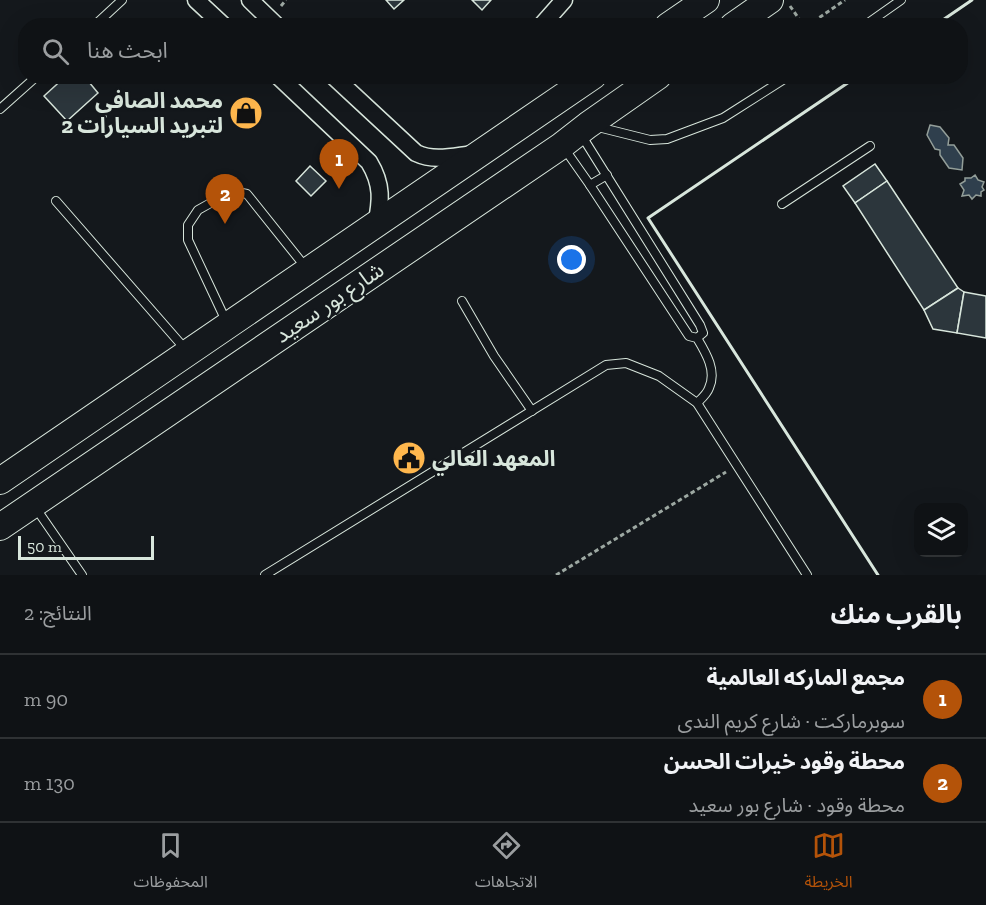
<!DOCTYPE html>
<html lang="ar">
<head>
<meta charset="utf-8">
<style>
  :root { --surface:#0f1215; --page:#1d2022; --text:#f1f3f6; --muted:#9b9ea0; --line:#2f3234; --accent:#b45309 }
  body { margin:0; font-family:"Zilla Slab","Noto Sans Arabic",serif; background:var(--page); color:var(--text); direction:rtl }
  .controls { position:absolute; right:18px; bottom:18px; display:grid; overflow:hidden; border-radius:12px; box-shadow:0 6px 24px #0002 }
  .controls button { width:54px; height:54px; display:grid; place-items:center; padding:0; border:0; border-bottom:2px solid var(--line); background:var(--surface); color:var(--text); font:30px sans-serif }
  .scale { position:absolute; left:18px; bottom:15px; width:136px; box-sizing:border-box; padding-left:6px; border:3px solid #d8e6dc; border-top:0; font-size:16px; line-height:21px; white-space:nowrap; color:#d8e6dc; -webkit-text-stroke:4px #14181c; paint-order:stroke }
  .you { position:absolute; left:572px; top:260px; width:21px; height:21px; margin:-15px; border:4px solid #fff; border-radius:50%; background:#1a73e8; box-shadow:0 0 0 9px #1a73e833 }
  .badge { display:grid; place-items:center; width:39px; height:39px; border-radius:50%; background:var(--accent); color:#fff; font-size:20px; font-weight:700 }
  .pin { position:absolute; translate:-50% -50px; filter:drop-shadow(0 2px 3px #0008) }
  .pin::after { content:''; position:absolute; top:32px; width:21px; height:18px; background:inherit; clip-path:polygon(0 0,100% 0,50% 100%) }
  .list { margin:0; padding:0; list-style:none }
  h2 { display:flex; justify-content:space-between; align-items:center; height:78px; margin:0; padding:0 24px; font-size:26px }
  h2 small { font-size:20px; font-weight:400; color:var(--muted) }
  .list li { display:grid; grid-template-columns:39px 1fr auto; gap:18px; align-items:center; box-sizing:border-box; height:84px; padding:0 24px; border-top:2px solid var(--line) }
  .list b { display:block; font-size:22px; white-space:nowrap }
  .list p { margin:0; font-size:20px; white-space:nowrap; color:var(--muted) }
  .list em { font-size:20px; font-style:normal; color:var(--muted) }
  .icon { flex:none; width:33px; height:33px; fill:none; stroke:currentColor; stroke-width:2; stroke-linecap:round; stroke-linejoin:round }
  .map { position:relative; flex:none; width:986px; height:575px; overflow:hidden; direction:ltr }
  .search { position:absolute; background:var(--surface); box-shadow:0 6px 24px #0002; left:18px; right:18px; top:18px; height:66px; display:flex; align-items:center; gap:15px; box-sizing:border-box; padding:0 21px; border-radius:24px; color:var(--muted); font-size:22px }
  .sheet { height:246px; background:var(--surface) }
  nav { display:flex; justify-content:space-around; align-items:center; box-sizing:border-box; height:84px; border-top:2px solid var(--line); background:var(--surface); font-size:16px; color:var(--muted) }
  nav a { display:grid; justify-items:center; gap:3px }
  nav .on { color:var(--accent) }
  .map>svg:first-child { display:block }
  .water { fill:#2f3f4d; stroke:#939e99; stroke-width:1.5 }
  .building { fill:#2c363c; stroke:#d8e6dc; stroke-width:1.5 }
  .lines { fill:none; stroke-linecap:round; stroke-linejoin:round }
  .lane-casing { stroke:#d8e6dc; stroke-width:10 }
  .street-casing { stroke:#d8e6dc; stroke-width:19 }
  .primary-casing { stroke:#d8e6dc; stroke-width:28 }
  .path { stroke:#9da8a2; stroke-width:3; stroke-dasharray:4.5 3; stroke-linecap:butt }
  .lane { stroke:#14181c; stroke-width:8 }
  .street { stroke:#14181c; stroke-width:16 }
  .primary { stroke:#14181c; stroke-width:26 }
  .wall { stroke:#d8e6dc; stroke-width:3 }
  .labels { text-anchor:middle; stroke-width:4.5; stroke-linejoin:round; paint-order:stroke }
  .poi-label { font-size:22px; font-weight:bold; fill:#d8e6dc; stroke:#14181c; text-anchor:end }
  .street-label { font-size:22px; fill:#d8e6dc; stroke:#14181c }
</style>
</head>
<body>
<div class="map">
<svg width="986" height="575" viewBox="0 0 986 575">
  <rect width="100%" height="100%" fill="#14181c"/>
  <!-- water -->
  <g class="water">
    <polygon points="930,125 940,127 949,138 948,145 954,145 963,158 962,170 949,168 940,155 940,150 935,149 927,135"/>
    <polygon points="975,175 978,180 984,182 982,187 984,190 981,192 981,196 976,195 972,199 969,195 962,196 964,190 960,184 965,181 965,178 971,178"/>
  </g>
  <!-- building -->
  <g class="building">
    <polygon points="386,0 404,0 394,9"/>
    <polygon points="472,0 491,0 482,10"/>
    <polygon points="66,76 84,76 98,93 67,121 44,96"/>
    <polygon points="875,164 887,181 855,203 843,186"/>
    <polygon points="310,166 326,181 311,196 296,181"/>
    <polygon points="887,181 958,288 924,310 855,203"/>
    <polygon points="958,288 964,292 957,333 933,329 924,310"/>
    <polygon points="964,292 986,296 986,338 957,333"/>
  </g>
  <g class="lines">
    <defs>
      <g id="lane">
        <polyline points="94,26 122,0"/>
        <polyline points="864,26 901,0"/>
        <polyline points="0,109 37,76"/>
        <polyline points="594,126 650,140 667,139 723,118 789,76"/>
        <polyline points="580,133 700,325 703,333 697,338"/>
        <path d="M564 148 590 185 689 336 697 338C706 353 717 371 709 388 707 394 701 399 697 403"/>
        <polyline points="590,185 607,175"/>
        <polyline points="56,201 186,350"/>
        <polyline points="782,204 870,146"/>
        <polyline points="462,301 494,356 532,411"/>
        <polyline points="227,323 188,240 188,225 198,210 232,191 247,194 307,269"/>
        <polyline points="35,507 82,575"/>
        <polyline points="265,575 606,365 626,363 659,376 697,403 807,575"/>
      </g>
      <g id="street">
        <polyline points="196,0 224,26"/>
        <polyline points="250,0 277,26"/>
        <polyline points="541,26 564,0"/>
        <path d="M278 76 369 162C383 185 381 201 376 226"/>
        <path d="M333 76 416 153C435 162 454 156 474 154"/>
      </g>
      <g id="primary">
        <polyline points="668,26 706,0"/>
        <polyline points="733,26 770,0"/>
        <polyline points="0,481 593,76"/>
        <polyline points="0,527 561,146 588,125 658,76"/>
      </g>
    </defs>
    <!-- lane casing -->
    <use href="#lane" class="lane-casing"/>
    <!-- street casing -->
    <use href="#street" class="street-casing"/>
    <!-- primary casing -->
    <use href="#primary" class="primary-casing"/>
    <!-- path -->
    <g class="path">
      <polyline points="281,6 286,0"/>
      <polyline points="790,6 804,26"/>
      <polyline points="807,26 845,0"/>
      <polyline points="556,575 726,472"/>
    </g>
    <!-- lane -->
    <use href="#lane" class="lane"/>
    <!-- street -->
    <use href="#street" class="street"/>
    <!-- primary -->
    <use href="#primary" class="primary"/>
    <!-- wall -->
    <g class="wall">
      <polyline points="934,26 972,0"/>
      <polyline points="858,76 648,218 878,575"/>
    </g>
  </g>
  <!-- icons -->
  <defs>
    <symbol id="shop-disc" viewBox="-11 -11 22 22"><circle r="9.5" fill="#ffb74d" stroke="#14181c"/><path d="M-5-2.5h2.3a2.7 3.5 0 0 1 5.4 0H5L5.5 6h-11ZM-1.5-2.5h3a1.5 2.3 0 0 0-3 0Z" fill="#111"/></symbol>
    <symbol id="civic-disc" viewBox="-11 -11 22 22"><circle r="9.5" fill="#ffb74d" stroke="#14181c"/><path d="M-.6-6.5H3V-4.5H.6V-3L4-1V1h2V6H-6V1h2V-1L-.6-3ZM-1.2 2.5V6h2.4V2.5Z" fill="#111"/></symbol>
  </defs>
  <g fill-rule="evenodd">
    <use href="#shop-disc" x="227" y="94" width="38" height="38"/>
    <use href="#civic-disc" x="390" y="439" width="38" height="38"/>
  </g>
  <g class="labels">
    <!-- poi labels -->
    <g class="poi-label">
      <text x="223" y="108">محمد الصافي<tspan x="223" dy="25">لتبريد السيارات 2</tspan></text>
      <text x="432" y="466" text-anchor="start">المعهد العالي</text>
    </g>
    <!-- street labels -->
    <g class="street-label">
      <text transform="translate(329 302) rotate(-34)" y="8">شارع بور سعيد</text>
    </g>
  </g>
</svg>
<div class="controls">
<button><svg class="icon" aria-label="layers" viewBox="0 0 24 24"><path d="M12 4l9 5-9 5-9-5zM3 14l9 5 9-5"/></svg></button>
</div>
<div class="scale">50 m</div>
<div class="you"></div>
<div class="pin badge" style="left:339px;top:189px">1</div>
<div class="pin badge" style="left:225px;top:224px">2</div>
<div class="search"><svg class="icon" aria-label="search" viewBox="0 0 24 24"><circle cx="10" cy="10" r="6"/><path d="M15 15l6 6"/></svg>ابحث هنا</div>
</div>
<section class="sheet">
<h2>بالقرب منك<small>النتائج: 2</small></h2>
<ul class="list">
<li><span class="badge">1</span><div><b>مجمع الماركه العالمية</b><p>سوبرماركت · شارع كريم الندى</p></div><em>90 m</em></li>
<li><span class="badge">2</span><div><b>محطة وقود خيرات الحسن</b><p>محطة وقود · شارع بور سعيد</p></div><em>130 m</em></li>
</ul>
</section>
<nav>
<a class="on"><svg class="icon" aria-label="map" viewBox="0 0 24 24"><path d="M3 6l6-2 6 2 6-2v14l-6 2-6-2-6 2zM9 4v14M15 6v14"/></svg>الخريطة</a>
<a><svg class="icon" aria-label="directions" viewBox="0 0 24 24"><path d="M12 3l9 9-9 9-9-9zM9 14v-3h6M13 9l2 2-2 2"/></svg>الاتجاهات</a>
<a><svg class="icon" aria-label="saved" viewBox="0 0 24 24"><path d="M7 4h10v16l-5-4-5 4z"/></svg>المحفوظات</a>
</nav>
</body>
</html>
